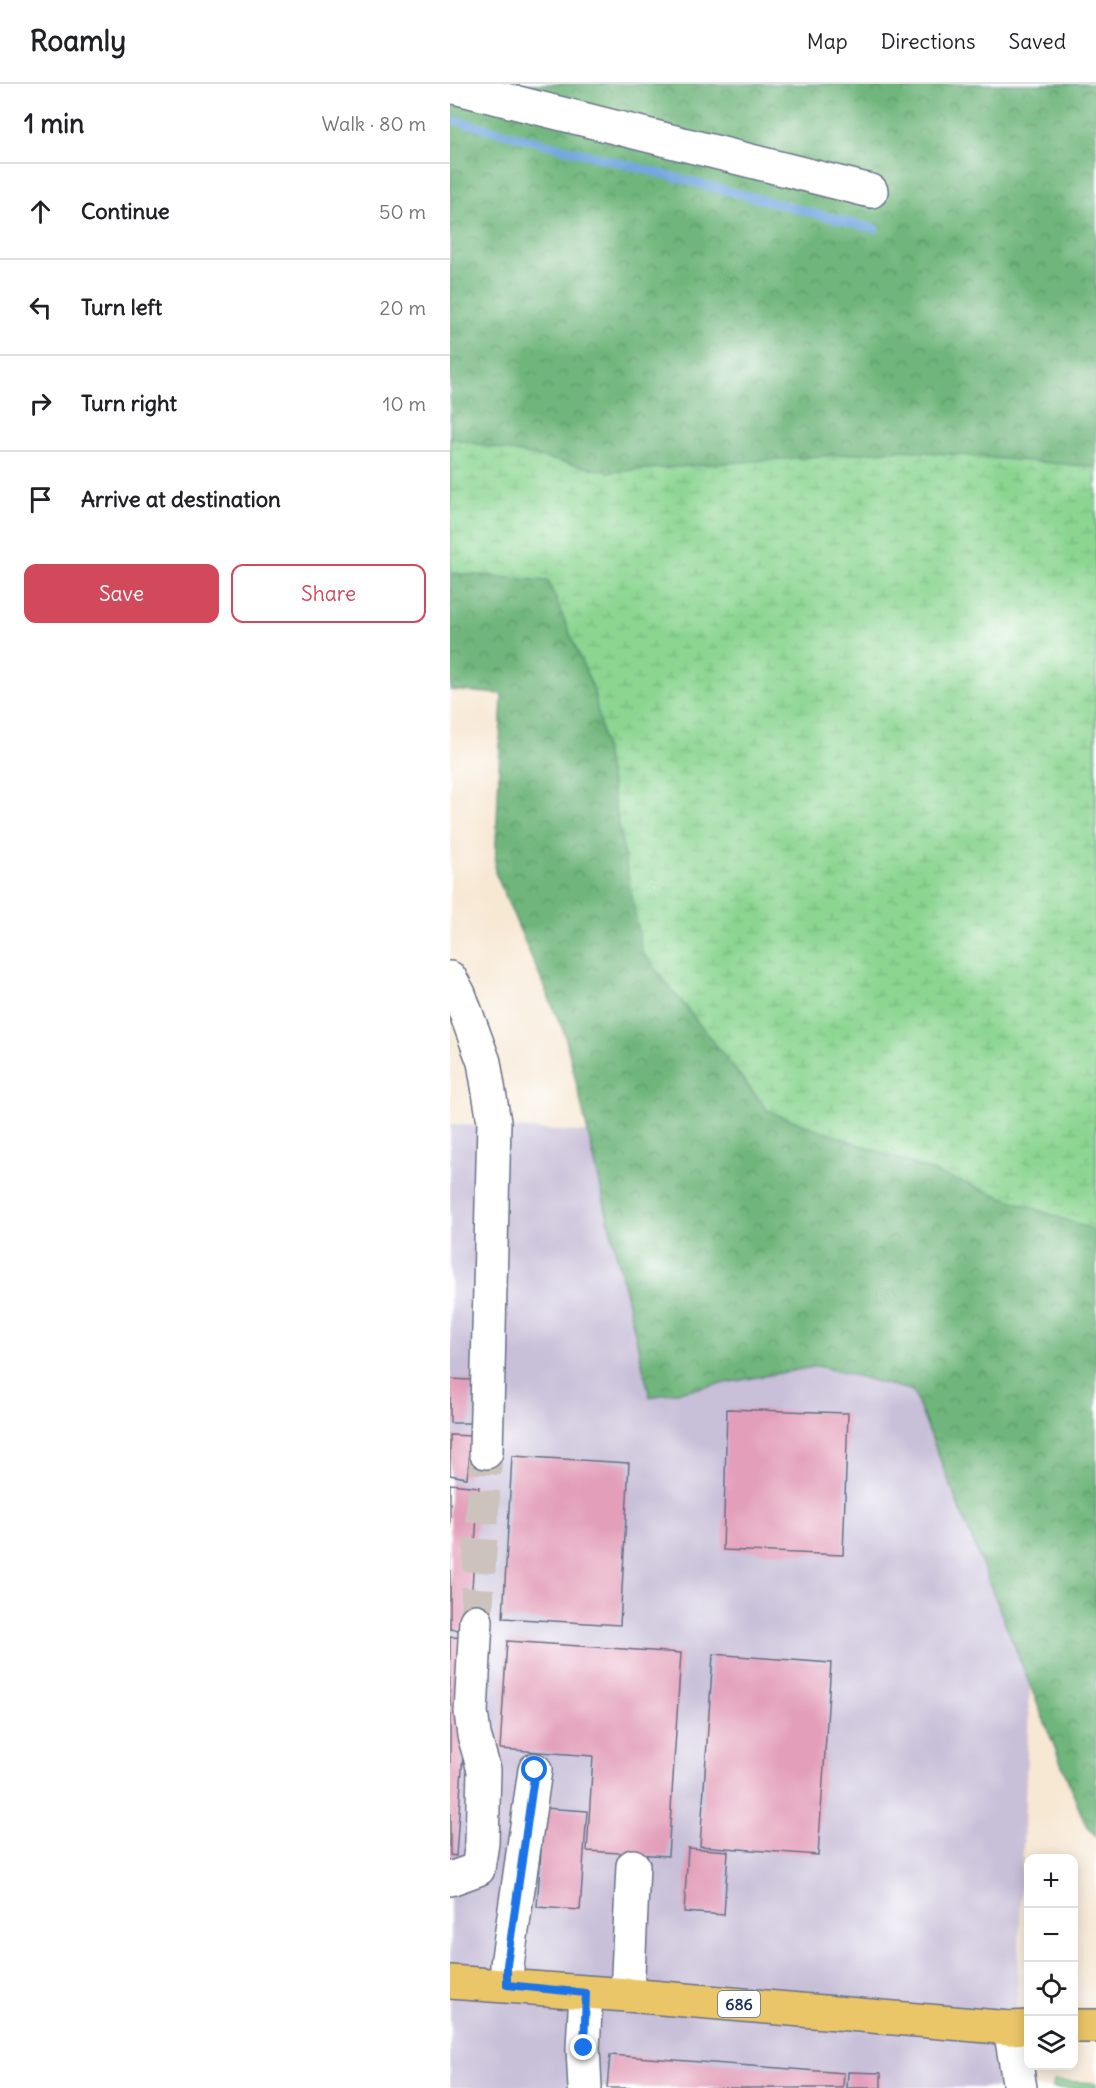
<!DOCTYPE html>
<html lang="en">
<head>
<meta charset="utf-8">
<style>
  :root { --surface:#fff; --page:#f6f6f6; --text:#202124; --muted:#757577; --line:#e0e0e0; --accent:#d1495b }
  body { margin:0; font-family:Delius,sans-serif; background:var(--page); color:var(--text) }
  .controls { position:absolute; right:18px; bottom:18px; display:grid; overflow:hidden; border-radius:12px; box-shadow:0 3px 15px #0003 }
  .controls button { width:54px; height:54px; display:grid; place-items:center; padding:0; border:0; border-bottom:2px solid var(--line); background:var(--surface); color:var(--text); font:30px sans-serif }
  .stop { position:absolute; width:18px; height:18px; margin:-14px; border:4px solid #1a73e8; border-radius:50%; background:#fff }
  .stop.end { background:#1a73e8; border-color:#fff; box-shadow:0 2px 6px #0008 }
  .list { margin:0; padding:0; list-style:none }
  h2 { display:flex; justify-content:space-between; align-items:center; height:78px; margin:0; padding:0 24px; font-size:26px }
  h2 small { font-size:20px; font-weight:400; color:var(--muted) }
  .list li { display:grid; grid-template-columns:39px 1fr auto; gap:18px; align-items:center; box-sizing:border-box; height:96px; padding:0 24px; border-top:2px solid var(--line) }
  .list b { display:block; font-size:22px; white-space:nowrap }
  .list em { font-size:20px; font-style:normal; color:var(--muted) }
  .actions { display:flex; gap:12px; padding:18px 24px }
  .actions a { flex:1; padding:14px 0; border:2px solid var(--accent); border-radius:12px; text-align:center; font-size:21px; color:var(--accent) }
  .actions .main { background:var(--accent); color:#fff }
  .icon { flex:none; width:33px; height:33px; fill:none; stroke:currentColor; stroke-width:2; stroke-linecap:round; stroke-linejoin:round }
  .map { position:relative; flex:none; width:646px; height:2004px; overflow:hidden }
  header { display:flex; align-items:center; gap:36px; box-sizing:border-box; height:84px; padding:0 30px; background:var(--surface); border-bottom:2px solid var(--line) }
  header strong { font-size:28px }
  nav { display:flex; gap:33px; margin-inline-start:auto; font-size:21px }
  main { display:flex }
  aside { flex:1; background:var(--surface) }
  .map>svg:first-child { display:block }
  .industrial { fill:#c8bfd8 }
  .green { fill:#8bd591; stroke:#538278; stroke-width:1.5 }
  .forest { fill:url(#forest-crowns); stroke:#46726c; stroke-width:1.5 }
  .wetland { fill:url(#wetland-marsh); stroke:#538278; stroke-width:1.5 }
  .lines { fill:none; stroke-linecap:round; stroke-linejoin:round }
  .stream { stroke:#74a7e0; stroke-width:9 }
  .building { fill:#e39fb9 }
  .minor-tunnel { stroke:#cbc3bc; stroke-width:33; stroke-dasharray:33 16; stroke-linecap:butt }
  .minor-casing { stroke:#687087; stroke-width:36 }
  .major-casing { stroke:#687087; stroke-width:36 }
  .minor { stroke:#fff; stroke-width:33 }
  .major { stroke:#ebc669; stroke-width:33 }
  .route { stroke:#1a73e8; stroke-width:8 }
  .labels { text-anchor:middle; stroke-width:6; stroke-linejoin:round; paint-order:stroke }
  .shield { fill:#fff; stroke:#5f6d8e; stroke-width:1.5 }
  .shield-label { font-size:16px; font-weight:bold; fill:#1b2f5e }
</style>
</head>
<body>
<header>
<strong>Roamly</strong>
<nav><a>Map</a><a>Directions</a><a>Saved</a></nav>
</header>
<main>
<aside>
<h2>1 min<small>Walk · 80 m</small></h2>
<ul class="list">
<li><svg class="icon" aria-label="ahead" viewBox="0 0 24 24"><path d="M12 20V5M6 11l6-6 6 6"/></svg><div><b>Continue</b></div><em>50 m</em></li>
<li><svg class="icon" aria-label="left" viewBox="0 0 24 24"><path d="M17 20v-9H6M10 6l-5 5 5 5"/></svg><div><b>Turn left</b></div><em>20 m</em></li>
<li><svg class="icon" aria-label="right" viewBox="0 0 24 24"><path d="M7 20v-9h11M14 6l5 5-5 5"/></svg><div><b>Turn right</b></div><em>10 m</em></li>
<li><svg class="icon" aria-label="arrive" viewBox="0 0 24 24"><path d="M6 21V4h12l-3 4 3 4H6"/></svg><div><b>Arrive at destination</b></div></li>
</ul>
<div class="actions"><a class="main">Save</a><a>Share</a></div>
</aside>
<div class="map">
<svg width="646" height="2004" viewBox="0 0 646 2004">
  <defs>
    <pattern id="forest-crowns" width="20" height="18" patternUnits="userSpaceOnUse" patternTransform="scale(1.5)"><rect width="20" height="18" fill="#70b67b"/><path d="M2 6a3 3 0 1 1 6 0M12 15a3 3 0 1 1 6 0" fill="none" stroke="#5b9468"/></pattern>
    <pattern id="wetland-marsh" width="20" height="14" patternUnits="userSpaceOnUse" patternTransform="scale(1.5)"><rect width="20" height="14" fill="#8bd591"/><path d="M1 5h8M5 5V1M11 12h8M15 12V8" fill="none" stroke="#77b77f"/></pattern>
  </defs>
  <rect width="100%" height="100%" fill="#fff"/>
  <filter id="ink" filterUnits="userSpaceOnUse"><feTurbulence type="fractalNoise" baseFrequency=".0167" numOctaves="2"/><feDisplacementMap in="SourceGraphic" scale="12" xChannelSelector="R" yChannelSelector="G"/><feConvolveMatrix kernelMatrix="1 2 1 2 8 2 1 2 1" color-interpolation-filters="sRGB"/></filter>
  <filter id="wash" filterUnits="userSpaceOnUse"><feTurbulence type="fractalNoise" baseFrequency=".008" numOctaves="4" result="noise"/><feDisplacementMap in="SourceGraphic" scale="24" xChannelSelector="R" yChannelSelector="G"/><feGaussianBlur stdDeviation="1.35" result="paint"/><feColorMatrix in="noise" values="0 0 0 0 0 0 0 0 0 0 0 0 0 0 0 0 0 1.4 0 .05"/><feComposite in="paint" operator="in"/></filter>
  <g filter="url(#wash)">
    <rect width="100%" height="100%" fill="#f7e8d4"/>
    <!-- industrial -->
    <polygon class="industrial" points="0,1040 602,1078 563,2004 0,2004"/>
    <!-- green -->
    <polygon class="green" points="603,1997 646,1999 646,2004 602,2004"/>
    <!-- forest -->
    <polygon class="forest" points="0,0 646,0 646,1753 634,1737 463,1307 368,1282 200,1313 115,951 45,788 52,610 0,606"/>
    <!-- wetland -->
    <polygon class="wetland" points="0,354 159,388 452,366 646,383 646,1147 318,1027 192,868 144,607 98,497 0,489"/>
    <g class="lines">
      <!-- stream -->
      <polyline class="stream" points="0,35 425,145"/>
    </g>
    <g id="blocks">
      <!-- building -->
      <g class="building">
        <polygon points="0,1295 21,1296 20,1339 0,1339"/>
        <polygon points="277,1325 398,1329 393,1471 273,1466"/>
        <polygon points="0,1351 22,1352 17,1394 0,1391"/>
        <polygon points="62,1372 179,1379 170,1541 53,1534"/>
        <polygon points="0,1400 29,1403 19,1547 0,1545"/>
        <polygon points="0,1553 21,1554 6,1772 0,1771"/>
        <polygon points="57,1557 231,1569 218,1772 137,1767 143,1672 50,1665"/>
        <polygon points="263,1570 381,1579 368,1771 250,1762"/>
        <polygon points="94,1724 137,1727 130,1826 87,1823"/>
        <polygon points="238,1764 278,1767 274,1831 234,1828"/>
        <polygon points="160,1971 394,1989 393,2004 157,2004"/>
        <polygon points="398,1988 431,1989 431,2004 397,2004"/>
      </g>
    </g>
  </g>
  <g filter="url(#ink)">
    <use href="#blocks" fill-opacity="0" stroke="#687087" stroke-width="1.5"/>
    <g class="lines">
      <!-- minor-tunnel -->
      <polyline class="minor-tunnel" points="26,1537 36,1368"/>
      <defs>
        <g id="minor">
          <polyline points="0,2 421,107"/>
          <polyline points="0,894 9,910 34,978 44,1038 36,1368"/>
          <polyline points="0,1795 28,1785 32,1759 34,1686 24,1651 21,1628 26,1537"/>
          <polyline points="57,1901 57,1881 85,1686"/>
          <polyline points="177,1911 183,1782"/>
          <polyline points="560,1944 570,2004"/>
          <polyline points="135,2004 133,1964 136,1909"/>
        </g>
        <g id="major">
          <polyline points="0,1898 177,1911 560,1944 578,1943"/>
          <polyline points="624,1942 646,1942"/>
        </g>
      </defs>
      <!-- minor casing -->
      <use href="#minor" class="minor-casing"/>
      <!-- major casing -->
      <use href="#major" class="major-casing"/>
      <!-- minor -->
      <use href="#minor" class="minor"/>
      <!-- major -->
      <use href="#major" class="major"/>
    </g>
  </g>
  <g class="lines" filter="url(#ink)">
    <!-- route -->
    <polyline class="route" points="85,1686 57,1881 57,1901 136,1909 134,1964"/>
  </g>
  <g class="labels">
    <!-- shield labels -->
    <rect class="shield" x="268" y="1907" width="42" height="26" rx="4.5"/>
    <g class="shield-label">
      <text x="289" y="1926">686</text>
    </g>
  </g>
</svg>
<div class="controls">
<button>+</button>
<button>−</button>
<button><svg class="icon" aria-label="locate" viewBox="0 0 24 24"><circle cx="12" cy="12" r="6"/><path d="M12 2v4M12 18v4M2 12h4M18 12h4"/></svg></button>
<button><svg class="icon" aria-label="layers" viewBox="0 0 24 24"><path d="M12 4l9 5-9 5-9-5zM3 14l9 5 9-5"/></svg></button>
</div>
<div class="stop" style="left:85px;top:1686px"></div>
<div class="stop end" style="left:134px;top:1964px"></div>
</div>
</main>
</body>
</html>
